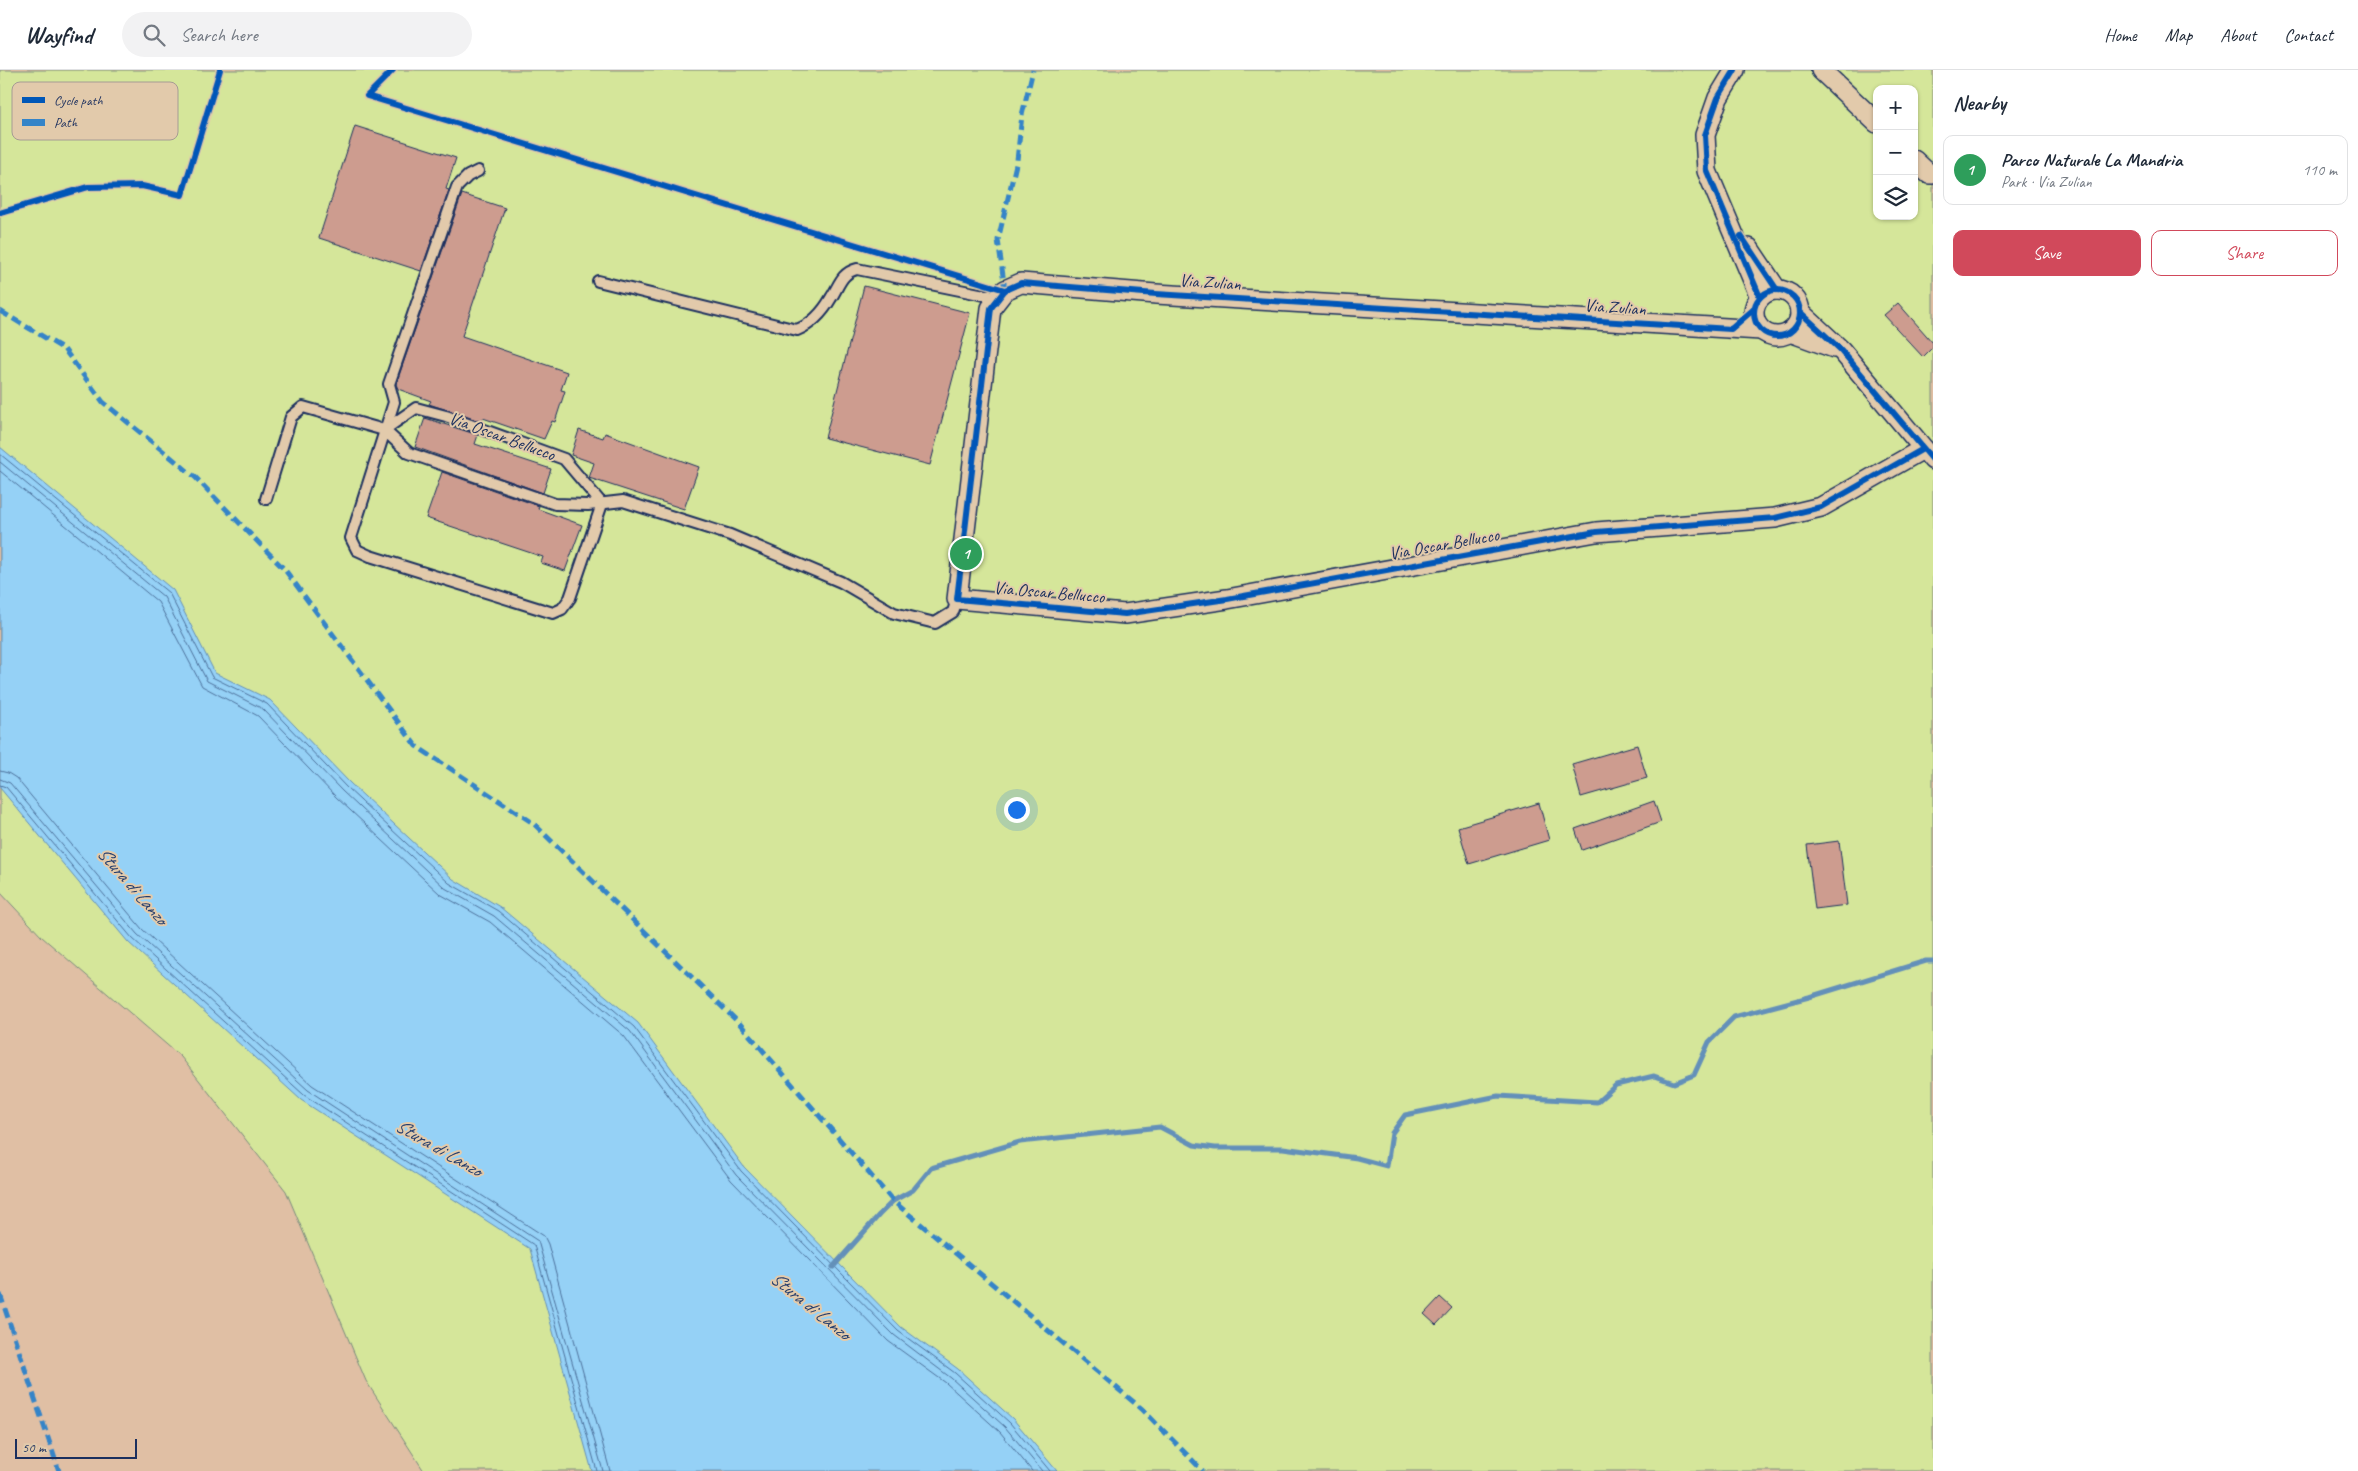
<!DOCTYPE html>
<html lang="en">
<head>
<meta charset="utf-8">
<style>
  :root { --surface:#fff; --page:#f2f2f3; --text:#1f2937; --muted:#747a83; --line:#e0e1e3; --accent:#d1495b }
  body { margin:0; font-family:Caveat,sans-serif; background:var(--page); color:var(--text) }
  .controls { position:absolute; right:15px; top:15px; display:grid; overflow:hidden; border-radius:10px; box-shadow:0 1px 4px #0004 }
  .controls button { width:45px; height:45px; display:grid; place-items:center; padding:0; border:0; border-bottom:1px solid var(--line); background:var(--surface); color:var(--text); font:25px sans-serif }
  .scale { position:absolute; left:15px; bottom:12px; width:122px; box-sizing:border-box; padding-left:5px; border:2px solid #1b2f5e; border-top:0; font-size:14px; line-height:18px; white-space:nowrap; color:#1b2f5e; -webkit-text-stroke:4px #e2caab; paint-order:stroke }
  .you { position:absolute; left:1016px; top:739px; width:18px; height:18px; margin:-12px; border:4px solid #fff; border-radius:50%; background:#1a73e8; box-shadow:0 0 0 8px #1a73e833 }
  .badge { display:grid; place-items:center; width:32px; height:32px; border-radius:50%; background:var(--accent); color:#fff; font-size:16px; font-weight:700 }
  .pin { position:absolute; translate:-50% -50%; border:2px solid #fff; box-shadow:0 1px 5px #0006 }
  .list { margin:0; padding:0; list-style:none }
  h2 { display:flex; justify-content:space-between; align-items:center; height:65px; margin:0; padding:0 20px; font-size:21px }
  h2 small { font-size:16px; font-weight:400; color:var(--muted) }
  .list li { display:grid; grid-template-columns:32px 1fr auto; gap:15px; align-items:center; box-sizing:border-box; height:70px; margin:0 10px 10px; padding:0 10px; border:1px solid var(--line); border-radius:10px }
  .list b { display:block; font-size:19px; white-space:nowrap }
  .list p { margin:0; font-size:16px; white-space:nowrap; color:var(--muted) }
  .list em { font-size:16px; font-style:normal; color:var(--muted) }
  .actions { display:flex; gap:10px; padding:15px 20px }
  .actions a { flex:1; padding:11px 0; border:1px solid var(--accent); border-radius:10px; text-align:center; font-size:18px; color:var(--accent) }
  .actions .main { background:var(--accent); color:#fff }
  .icon { flex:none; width:28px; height:28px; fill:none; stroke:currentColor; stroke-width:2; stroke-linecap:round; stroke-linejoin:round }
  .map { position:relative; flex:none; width:1933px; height:1401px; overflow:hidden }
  header { display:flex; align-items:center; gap:30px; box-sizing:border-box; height:70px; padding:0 25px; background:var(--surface); border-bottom:1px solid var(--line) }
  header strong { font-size:24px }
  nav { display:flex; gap:28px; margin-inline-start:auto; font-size:18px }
  .search { width:350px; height:45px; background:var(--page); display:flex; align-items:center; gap:12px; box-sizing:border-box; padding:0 18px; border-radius:28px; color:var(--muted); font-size:19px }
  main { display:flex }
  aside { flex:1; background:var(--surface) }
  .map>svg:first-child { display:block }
  .green { fill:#d5e69a; stroke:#788a7c; fill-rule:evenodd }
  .water { fill:#95d1f6; stroke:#6490b9 }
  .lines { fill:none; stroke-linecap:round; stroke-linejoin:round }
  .shore { stroke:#4c709b; stroke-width:1 }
  .stream { stroke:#6490b9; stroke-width:5 }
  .building { fill:#cd9c8f; stroke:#1b2f5e }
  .service-casing { stroke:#1b2f5e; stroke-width:14 }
  .minor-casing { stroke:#1b2f5e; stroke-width:22 }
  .service { stroke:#e2caab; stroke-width:10 }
  .minor { stroke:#e2caab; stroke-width:19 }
  .quiet { stroke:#3484c8; stroke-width:5; stroke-dasharray:10 5; stroke-linecap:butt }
  .cycleway-casing { stroke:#e2caab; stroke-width:9 }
  .cycleway { stroke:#0057b8; stroke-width:6 }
  .labels { text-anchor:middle; stroke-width:4; stroke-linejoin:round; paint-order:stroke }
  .street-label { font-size:18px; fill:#1b2f5e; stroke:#e2caab }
  .water-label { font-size:19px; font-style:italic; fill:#273f6d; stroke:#e2caab }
  .key { fill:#e2caab; stroke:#a69c94; stroke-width:1 }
  .key-label { font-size:14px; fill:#1b2f5e }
</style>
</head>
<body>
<header>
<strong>Wayfind</strong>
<div class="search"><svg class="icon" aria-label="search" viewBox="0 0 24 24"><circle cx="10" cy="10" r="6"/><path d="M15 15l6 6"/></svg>Search here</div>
<nav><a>Home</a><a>Map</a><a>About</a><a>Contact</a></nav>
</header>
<main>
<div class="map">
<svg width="1933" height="1401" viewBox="0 0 1933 1401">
  <rect width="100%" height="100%" fill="#e0bfa4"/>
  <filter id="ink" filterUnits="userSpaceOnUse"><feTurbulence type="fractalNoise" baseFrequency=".02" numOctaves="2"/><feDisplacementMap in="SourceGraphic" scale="10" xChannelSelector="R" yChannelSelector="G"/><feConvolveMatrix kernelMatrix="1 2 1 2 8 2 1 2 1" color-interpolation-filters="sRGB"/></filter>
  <g filter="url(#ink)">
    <!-- green -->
    <path class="green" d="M0 0H1933V1401H424L366 1311 286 1121 181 987 42 867 0 822ZM1877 19H1914V146H1877Z"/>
    <!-- water -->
    <polygon class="water" points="0,377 173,520 215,603 270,630 350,713 453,809 500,837 638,953 744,1097 901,1257 958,1299 1013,1349 1057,1401 592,1401 530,1179 301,1030 128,872 0,718"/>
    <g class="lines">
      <!-- shore -->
      <g class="shore">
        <polyline points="0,384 169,523 212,607 267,634 346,717 449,813 498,841 634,957 741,1101 898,1261 955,1303 1010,1353 1050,1401"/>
        <polyline points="0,392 164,527 207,611 263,639 342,721 445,818 494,846 630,961 736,1105 894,1265 951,1308 1005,1357 1042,1401"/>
        <polyline points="0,401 158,532 202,616 258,646 336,727 440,824 490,852 624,966 731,1110 888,1271 946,1313 1000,1362 1032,1401"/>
        <polyline points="0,701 8,703 16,708 142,859 312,1015 544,1166 548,1174 610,1401"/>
        <polyline points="0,709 10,713 137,864 308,1020 538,1171 603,1401"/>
        <polyline points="0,715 6,717 132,868 304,1025 534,1175 597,1401"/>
      </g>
      <!-- stream -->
      <polyline class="stream" points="833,1197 879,1145 893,1131 913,1120 931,1098 1020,1072 1160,1057 1194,1075 1215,1078 1283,1078 1357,1088 1387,1096 1392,1063 1405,1045 1498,1026 1597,1032 1616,1015 1654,1006 1674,1013 1694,1005 1709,972 1734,947 1809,927 1926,891 1933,891"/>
    </g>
    <!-- building -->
    <g class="building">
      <polygon points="355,56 456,88 446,119 449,120 421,201 319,168"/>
      <polygon points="462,124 505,138 462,266 567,302 561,320 565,321 555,352 552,351 544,369 483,348 482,352 429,334 431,331 398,319 396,314"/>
      <polygon points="864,216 970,243 930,395 825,368"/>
      <polygon points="1898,233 1933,273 1933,277 1923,287 1884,245"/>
      <polygon points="425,348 478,365 475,374 551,399 543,423 415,377"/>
      <polygon points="579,360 603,368 605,363 699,397 684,439 589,408 594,393 571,385"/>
      <polygon points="442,402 539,436 538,439 582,455 565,501 541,493 543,487 426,448"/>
      <polygon points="1637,675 1647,708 1581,727 1572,694"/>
      <polygon points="1654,731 1661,752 1582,780 1575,759"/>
      <polygon points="1539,733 1549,770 1469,794 1458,757"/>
      <polygon points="1839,771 1847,835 1815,839 1807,775"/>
      <polygon points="1440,1227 1452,1238 1436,1255 1424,1244"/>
    </g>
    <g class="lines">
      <defs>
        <g id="service">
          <polyline points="478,101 468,106 457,117 389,314 394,332 351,468 357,480 370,486 553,543 562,539 570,528 602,434"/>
          <path d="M598 211 797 260C812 254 823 242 831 228 839 216 841 203 857 199L999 228"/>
          <polyline points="384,360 416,338 446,346 564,389 602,434"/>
          <polyline points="266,429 291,347 303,337 384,360 409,383 555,434 588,435 623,431 730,465 841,512 894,543 935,553 953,542 957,529"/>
        </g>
        <g id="minor">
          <polyline points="1735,0 1718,28 1705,65 1707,101 1760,227"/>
          <polyline points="1821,0 1877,53"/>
          <polyline points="1914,90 1929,104 1933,104"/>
          <polyline points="1749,178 1777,220"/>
          <circle cx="1777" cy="243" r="23"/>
          <polyline points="1800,242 1841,280 1933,390"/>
          <polyline points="1761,260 1156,224 1021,213 1005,220 991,238 957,529 1125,544 1227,529 1596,462 1775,448 1821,437 1923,379"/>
          <polyline points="1790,262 1834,278"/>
        </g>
      </defs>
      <!-- service casing -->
      <use href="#service" class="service-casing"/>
      <!-- minor casing -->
      <use href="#minor" class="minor-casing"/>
      <!-- service -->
      <use href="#service" class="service"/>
      <!-- minor -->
      <use href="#minor" class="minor"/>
      <!-- quiet -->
      <g class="quiet">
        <polyline points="1003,220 1005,220 998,170 1017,90 1022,45 1033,0"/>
        <polyline points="0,241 64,279 103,332 195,407 285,500 416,676 533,753 740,954 893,1131 1142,1339 1203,1401"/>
        <polyline points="0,1224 59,1401"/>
      </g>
      <defs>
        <g id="cycleway">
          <polyline points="393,0 367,26 1005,220"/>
          <polyline points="1735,0 1718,28 1705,65 1707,101 1760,227"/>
          <polyline points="0,143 88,117 142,116 182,125 220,0"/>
          <polyline points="1741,166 1777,220"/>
          <circle cx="1777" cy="243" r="23"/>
          <polyline points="1754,239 1731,259 1156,224 1021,213 1005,220 991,238 957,529 1125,544 1227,529 1596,462 1775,448 1821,437 1923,379"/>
          <polyline points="1800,242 1841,280 1933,390"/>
        </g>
      </defs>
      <!-- cycleway casing -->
      <use href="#cycleway" class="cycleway-casing"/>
      <!-- cycleway -->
      <use href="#cycleway" class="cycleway"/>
    </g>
  </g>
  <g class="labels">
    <!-- street labels -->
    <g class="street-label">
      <text transform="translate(1210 212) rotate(4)" y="6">Via Zulian</text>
      <text transform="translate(1615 237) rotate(4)" y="6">Via Zulian</text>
      <text transform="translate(502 366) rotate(20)" y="6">Via Oscar Bellucco</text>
      <text transform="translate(1444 474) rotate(-10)" y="6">Via Oscar Bellucco</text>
      <text transform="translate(1049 522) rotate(5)" y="6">Via Oscar Bellucco</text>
    </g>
    <!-- water labels -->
    <g class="water-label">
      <text transform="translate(133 815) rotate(49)" y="7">Stura di Lanzo</text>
      <text transform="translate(439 1077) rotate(30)" y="7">Stura di Lanzo</text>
      <text transform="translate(811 1235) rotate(39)" y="7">Stura di Lanzo</text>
    </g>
  </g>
  <!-- legend -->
  <rect x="12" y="12" width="166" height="58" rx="8" class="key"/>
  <rect x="22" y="27" width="23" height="6" fill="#0057b8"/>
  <rect x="22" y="49" width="23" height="7" fill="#3484c8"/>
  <g class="key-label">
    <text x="54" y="35">Cycle path</text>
    <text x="54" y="57">Path</text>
  </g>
</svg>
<div class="controls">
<button>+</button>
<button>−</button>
<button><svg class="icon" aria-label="layers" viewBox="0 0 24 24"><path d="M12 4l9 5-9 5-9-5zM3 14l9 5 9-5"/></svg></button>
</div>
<div class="scale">50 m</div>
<div class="you"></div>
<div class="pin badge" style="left:966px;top:484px;background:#2e9e5b">1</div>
</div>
<aside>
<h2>Nearby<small></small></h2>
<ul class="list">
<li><span class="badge" style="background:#2e9e5b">1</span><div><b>Parco Naturale La Mandria</b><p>Park · Via Zulian</p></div><em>110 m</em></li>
</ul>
<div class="actions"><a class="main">Save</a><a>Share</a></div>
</aside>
</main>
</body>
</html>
